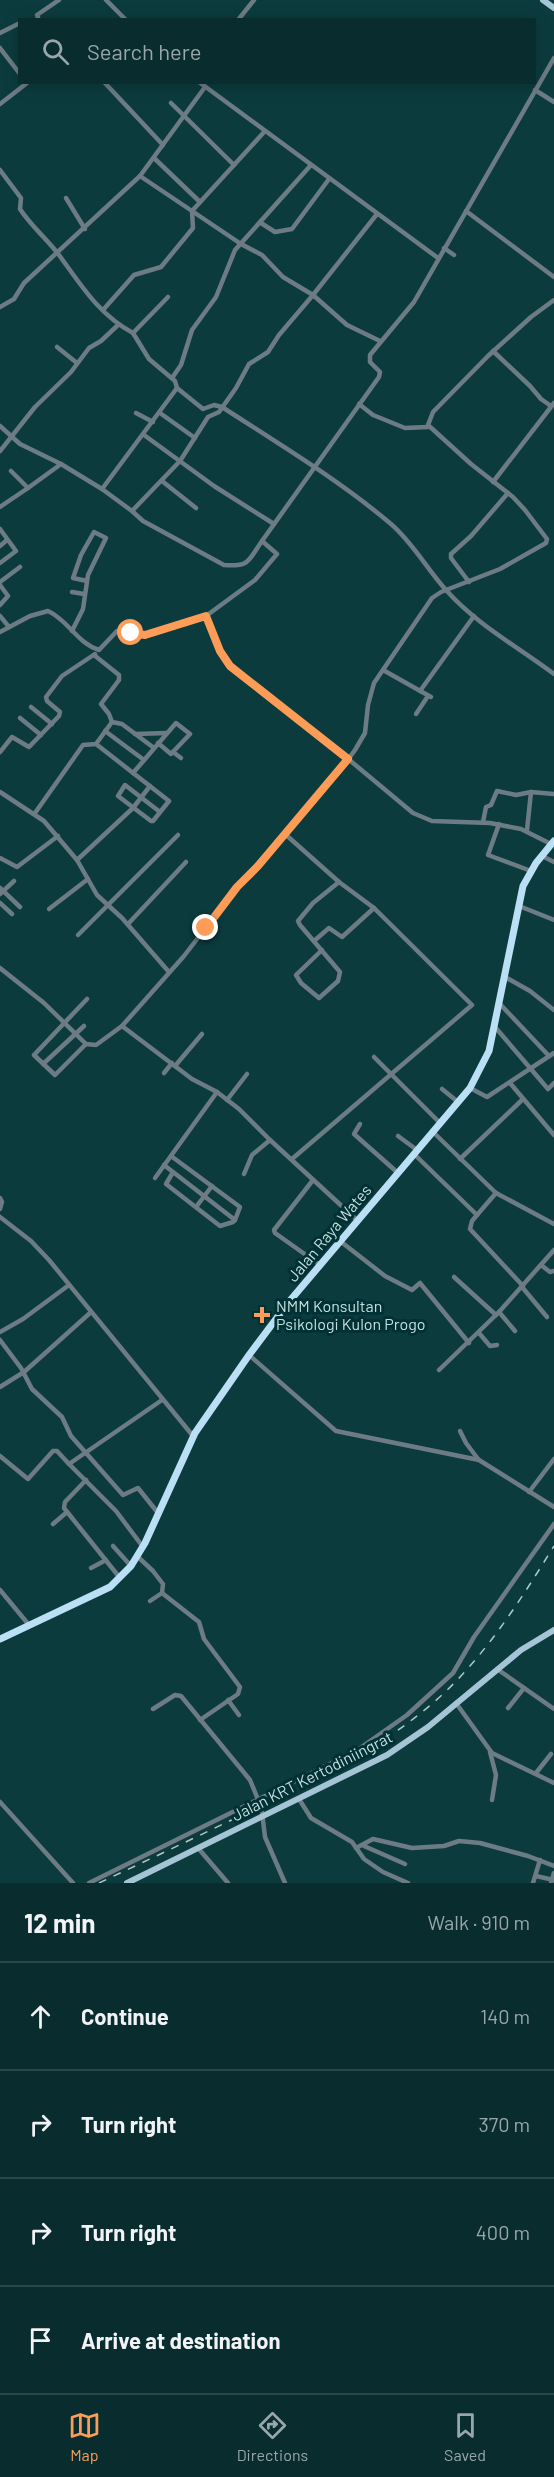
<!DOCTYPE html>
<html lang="en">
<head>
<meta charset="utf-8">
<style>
  :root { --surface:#092c2e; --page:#123436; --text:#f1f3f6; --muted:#99a7aa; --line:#29484a; --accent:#fd9c57 }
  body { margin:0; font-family:Barlow,sans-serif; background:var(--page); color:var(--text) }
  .stop { position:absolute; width:18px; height:18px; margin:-14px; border:4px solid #fd9c57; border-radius:50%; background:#fff }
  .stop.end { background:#fd9c57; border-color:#fff; box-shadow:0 2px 6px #0008 }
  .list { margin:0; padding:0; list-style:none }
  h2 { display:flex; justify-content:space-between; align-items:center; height:78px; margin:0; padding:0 24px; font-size:26px }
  h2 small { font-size:20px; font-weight:400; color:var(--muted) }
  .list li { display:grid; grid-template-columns:39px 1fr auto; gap:18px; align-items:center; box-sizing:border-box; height:108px; padding:0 24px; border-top:2px solid var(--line) }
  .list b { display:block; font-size:22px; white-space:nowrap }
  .list em { font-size:20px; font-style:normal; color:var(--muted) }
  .icon { flex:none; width:33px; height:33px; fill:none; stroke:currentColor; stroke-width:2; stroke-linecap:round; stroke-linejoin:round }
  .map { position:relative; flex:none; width:554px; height:1883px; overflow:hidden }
  .search { position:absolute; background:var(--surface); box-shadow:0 3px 15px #0003; left:18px; right:18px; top:18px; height:66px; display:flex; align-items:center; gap:15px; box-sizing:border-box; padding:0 21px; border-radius:0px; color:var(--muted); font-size:22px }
  .sheet { height:510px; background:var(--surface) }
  nav { display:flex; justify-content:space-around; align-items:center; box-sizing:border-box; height:84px; border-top:2px solid var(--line); background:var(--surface); font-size:16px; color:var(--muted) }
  nav a { display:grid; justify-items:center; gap:3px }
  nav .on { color:var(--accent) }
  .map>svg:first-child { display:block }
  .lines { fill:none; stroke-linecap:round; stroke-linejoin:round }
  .minor { stroke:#6d7c84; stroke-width:4.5 }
  .major { stroke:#a5c4d5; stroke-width:6 }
  .highway { stroke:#bbe0f5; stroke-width:7 }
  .rail { stroke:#adc8c9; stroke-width:1.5; stroke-dasharray:8 8; stroke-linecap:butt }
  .route { stroke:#fd9c57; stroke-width:8 }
  .poi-dot { fill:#fd9c57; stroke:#003134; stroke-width:2 }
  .labels { text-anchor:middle; stroke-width:6; stroke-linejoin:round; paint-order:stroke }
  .street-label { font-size:16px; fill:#c8dfe0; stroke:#003134 }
  .poi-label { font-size:16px; fill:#c8dfe0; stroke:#003134; text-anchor:start }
</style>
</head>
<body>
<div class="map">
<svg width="554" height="1883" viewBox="0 0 554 1883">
  <rect width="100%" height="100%" fill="#0c3b3e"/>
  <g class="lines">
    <!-- minor -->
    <g class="minor">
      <polyline points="106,0 126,20"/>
      <polyline points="39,20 37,15 59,0"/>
      <polyline points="238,20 254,0"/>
      <polyline points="0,33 20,23"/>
      <polyline points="0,48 20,74"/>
      <polyline points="104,82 163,145"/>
      <polyline points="199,82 438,258"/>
      <polyline points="535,90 554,102"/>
      <polyline points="0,104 27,83"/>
      <polyline points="154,158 200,202"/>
      <polyline points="234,165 265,131"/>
      <path d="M0 170 21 198 20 209C31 226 47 239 59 255 81 285 99 315 133 333"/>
      <polyline points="140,176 241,244 262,255 283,277 313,295 377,214"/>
      <polyline points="66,198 85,229"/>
      <polyline points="466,211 554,277"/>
      <polyline points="261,223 275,232 292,229 329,179"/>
      <polyline points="444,248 454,255"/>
      <polyline points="0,307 14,299 24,283 140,176 205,87"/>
      <polyline points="103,310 134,275 161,267 193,228 192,211 234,165 171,103"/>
      <polyline points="57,347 77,363"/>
      <polyline points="493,351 530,386 541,399 551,406"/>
      <polyline points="172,378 181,365 192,330 216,297 235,250 311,165"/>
      <path d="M177 388 203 409 214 405 222 407C279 444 339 480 391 524 413 543 427 569 446 590 476 624 518 647 554 674"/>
      <polyline points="359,404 373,415 405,428 428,427"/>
      <polyline points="136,413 153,422"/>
      <polyline points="160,413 195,438"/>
      <polyline points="0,426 20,444 61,464 28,488 11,471"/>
      <polyline points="144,435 214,486 274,524"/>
      <polyline points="0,451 35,407 71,372 89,348 101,341 118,325"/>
      <polyline points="61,464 102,489 132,511 180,461 208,417 219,412 236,388 249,364 268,352 279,335 313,295 347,325 380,341"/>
      <polyline points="162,481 196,508"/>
      <polyline points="493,482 554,403"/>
      <polyline points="102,489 177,388 175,381 149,359 133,333 168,297"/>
      <polyline points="0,507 28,488"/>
      <path d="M132 511 143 521 224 565C250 567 248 561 262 541"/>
      <polyline points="0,529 16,551 0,563"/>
      <polyline points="0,546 7,540"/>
      <polyline points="0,582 20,567"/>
      <polyline points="469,582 451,558 451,554 471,536 508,493"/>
      <polyline points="0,585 8,596 0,605"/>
      <polyline points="72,592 84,594"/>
      <polyline points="0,616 9,627"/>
      <polyline points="206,616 220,651 235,672 335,748 413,813 432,821 490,823 521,829 551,844"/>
      <polyline points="72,631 83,609 88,575 106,538 94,532 81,555 73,578 87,581"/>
      <path d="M0 632 30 616 48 611C68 620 77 643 99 650L117 631 145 635 206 616 255 580 277 554 262 541 379 377 380 372 370 362V355L414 302 554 58"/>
      <polyline points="383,670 431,697"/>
      <polyline points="420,691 474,616"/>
      <polyline points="31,707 52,724"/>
      <polyline points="416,714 428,696"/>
      <polyline points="20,718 41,735"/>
      <polyline points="112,722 122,724 154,748"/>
      <polyline points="105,731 144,760"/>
      <polyline points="135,734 167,733"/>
      <polyline points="96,744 169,801 153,821 151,821 118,796 125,785 160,812"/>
      <polyline points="0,752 12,737 29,747 59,716 60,712 47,701 46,697 62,676 95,654"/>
      <polyline points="173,752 181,758"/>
      <polyline points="133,773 176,723 190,734 171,754 158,743"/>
      <polyline points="0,792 44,821 77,860 97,895 122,918 169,972"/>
      <polyline points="35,813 83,745 96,744 112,722 109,714 101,704 119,680 119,675 94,655"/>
      <polyline points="483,822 486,807 491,805 497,791 516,795 531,792"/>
      <polyline points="499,824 488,855 531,871"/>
      <polyline points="527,830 531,792 554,794"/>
      <polyline points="285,834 339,882 374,908 472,1005 292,1159"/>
      <polyline points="542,856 554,862"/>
      <polyline points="0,858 17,867 58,836"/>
      <polyline points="77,860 133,808 150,786"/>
      <polyline points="0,888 20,907"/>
      <polyline points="0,894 14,881"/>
      <polyline points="0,903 12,914"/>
      <polyline points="519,906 554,920"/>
      <polyline points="49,909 88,879"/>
      <polyline points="128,924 186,862"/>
      <polyline points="78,935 178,835"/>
      <polyline points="314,941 329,928 342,937 374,908"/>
      <polyline points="322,950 296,975 301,983 319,998 338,981 340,972 300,925 298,921 313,903 339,882"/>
      <polyline points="0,968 44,1003 86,1044 96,1045 122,1026 192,1079 217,1092 239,1109 270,1140"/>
      <polyline points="505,977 530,991 554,1010"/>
      <polyline points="500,1004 549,1056"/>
      <polyline points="122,1026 184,956 237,887 339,772 355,750 365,733 368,705 374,683 432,598 441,592 500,569 546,543 547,539 525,510 513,497 471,464 428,425 433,412 488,356 531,317 554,300"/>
      <polyline points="495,1027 548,1089 554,1083"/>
      <polyline points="86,1044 55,1075 34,1055 87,999"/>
      <polyline points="374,1057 440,1123"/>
      <polyline points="43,1064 84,1026"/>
      <polyline points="175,1066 202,1034"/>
      <polyline points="164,1073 172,1063"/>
      <polyline points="510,1083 554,1135"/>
      <polyline points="470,1088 487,1097 554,1053"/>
      <polyline points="442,1089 458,1102"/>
      <polyline points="227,1100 247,1074"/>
      <polyline points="360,1124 354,1134 398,1173"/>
      <polyline points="433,1132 496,1193 554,1224"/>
      <polyline points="398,1136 417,1150"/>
      <polyline points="414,1154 477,1215 472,1221 470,1229 523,1286"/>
      <polyline points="171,1156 240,1207 235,1220"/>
      <polyline points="460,1159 522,1100"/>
      <polyline points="164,1165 235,1220 233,1222 220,1226 166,1184 173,1172"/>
      <polyline points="244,1174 252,1155 270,1140 358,1221"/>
      <polyline points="155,1178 217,1092"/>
      <polyline points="313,1180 274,1230 275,1233 320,1265"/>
      <polyline points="0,1198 2,1202 0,1209"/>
      <polyline points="196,1207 212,1186"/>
      <polyline points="477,1215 496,1193"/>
      <polyline points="0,1217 31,1241 49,1260 193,1436"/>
      <polyline points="340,1241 385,1276 412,1290 420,1283 469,1343"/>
      <polyline points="541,1265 550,1272 554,1271"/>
      <polyline points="454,1277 496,1315"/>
      <polyline points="522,1287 547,1317"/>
      <polyline points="499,1312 515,1331"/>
      <polyline points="0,1332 23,1319 69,1285"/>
      <polyline points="479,1333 490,1346 497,1345"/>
      <polyline points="0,1340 21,1368 32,1389 62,1417 71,1436 123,1495 138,1488 158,1513"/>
      <polyline points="249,1355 336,1431 479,1460 554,1507"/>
      <polyline points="439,1370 499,1312 554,1250"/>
      <polyline points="0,1387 24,1372 90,1313"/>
      <polyline points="460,1431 466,1443 478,1459"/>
      <polyline points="0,1456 28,1479 53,1451 57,1451 69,1464 162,1400"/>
      <polyline points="69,1464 116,1511 143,1547"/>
      <polyline points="86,1480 65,1502 64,1508 120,1578"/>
      <polyline points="529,1492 554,1459"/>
      <polyline points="53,1524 67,1512"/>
      <polyline points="113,1546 131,1566"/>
      <polyline points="137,1556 153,1571 163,1584 162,1593 150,1601"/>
      <polyline points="91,1568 106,1560"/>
      <polyline points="0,1590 29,1625"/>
      <polyline points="162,1593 199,1622 204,1639 240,1687 238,1694 200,1720"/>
      <polyline points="497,1669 554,1709"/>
      <polyline points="228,1700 239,1715"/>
      <polyline points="456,1703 492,1753 554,1783"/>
      <polyline points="508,1708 524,1688"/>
      <polyline points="153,1709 175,1695 181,1696 250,1780 259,1802"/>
      <polyline points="490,1752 496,1775 492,1800"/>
      <polyline points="536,1773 551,1754"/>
      <polyline points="299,1799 311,1818 352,1842 364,1859 383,1872 408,1883"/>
      <polyline points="0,1802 73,1883"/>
      <polyline points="262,1812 265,1837 285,1883"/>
      <polyline points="364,1846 405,1864"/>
      <polyline points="198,1848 228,1883"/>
      <polyline points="356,1848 373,1839 412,1848 444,1846 459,1841 480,1843 528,1856 554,1866"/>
      <polyline points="536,1876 554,1880"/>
      <polyline points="89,1883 356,1751 407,1715 453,1673 474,1637 554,1524"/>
      <polyline points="533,1883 540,1860"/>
      <polyline points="551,1883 554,1873"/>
    </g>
    <!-- major -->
    <g class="major">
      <polyline points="543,0 554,8"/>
      <polyline points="127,1883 387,1755 428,1727 521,1650 554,1630"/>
    </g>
    <!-- highway -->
    <polyline class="highway" points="0,1639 110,1587 131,1566 145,1543 195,1433 249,1355 288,1303 470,1088 489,1051 523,886 536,863 554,841"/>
    <!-- rail -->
    <path class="rail" d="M99 1883C150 1859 201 1835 252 1810 319 1778 386 1746 442 1695 488 1652 521 1599 554 1546"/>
  </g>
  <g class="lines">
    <!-- route -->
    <polyline class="route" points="131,633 145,635 206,616 220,651 230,666 348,759 258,866 237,887 206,928"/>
  </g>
  <!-- markers -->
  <path class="poi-dot" d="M259 1306h6v6h6v6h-6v6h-6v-6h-6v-6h6z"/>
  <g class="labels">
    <!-- street labels -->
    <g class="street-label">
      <text transform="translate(329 1233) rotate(-50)" y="6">Jalan Raya Wates</text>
      <text transform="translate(312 1776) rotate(-27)" y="6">Jalan KRT Kertodiniingrat</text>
    </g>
    <!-- poi labels -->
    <g class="poi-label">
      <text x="276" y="1312">NMM Konsultan<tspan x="276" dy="18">Psikologi Kulon Progo</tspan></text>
    </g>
  </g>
</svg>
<div class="stop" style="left:131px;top:633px"></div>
<div class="stop end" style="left:206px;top:928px"></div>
<div class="search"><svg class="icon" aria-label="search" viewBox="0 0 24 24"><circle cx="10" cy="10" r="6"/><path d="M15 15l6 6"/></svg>Search here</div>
</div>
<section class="sheet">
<h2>12 min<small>Walk · 910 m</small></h2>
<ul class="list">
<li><svg class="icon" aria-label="ahead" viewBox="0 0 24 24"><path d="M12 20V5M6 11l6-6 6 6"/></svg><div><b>Continue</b></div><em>140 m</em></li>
<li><svg class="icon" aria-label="right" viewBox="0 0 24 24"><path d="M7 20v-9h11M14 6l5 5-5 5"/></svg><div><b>Turn right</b></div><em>370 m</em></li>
<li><svg class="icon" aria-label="right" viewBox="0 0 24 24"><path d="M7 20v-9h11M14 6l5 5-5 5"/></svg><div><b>Turn right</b></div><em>400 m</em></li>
<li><svg class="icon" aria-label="arrive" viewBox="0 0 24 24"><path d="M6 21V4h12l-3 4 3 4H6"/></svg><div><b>Arrive at destination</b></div></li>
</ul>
</section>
<nav>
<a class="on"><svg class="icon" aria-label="map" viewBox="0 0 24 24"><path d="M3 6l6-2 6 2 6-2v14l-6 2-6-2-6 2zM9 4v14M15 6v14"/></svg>Map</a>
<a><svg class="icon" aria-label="directions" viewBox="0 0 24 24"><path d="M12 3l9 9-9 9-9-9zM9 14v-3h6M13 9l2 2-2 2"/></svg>Directions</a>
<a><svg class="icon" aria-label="saved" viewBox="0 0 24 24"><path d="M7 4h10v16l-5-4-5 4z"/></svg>Saved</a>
</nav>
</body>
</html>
